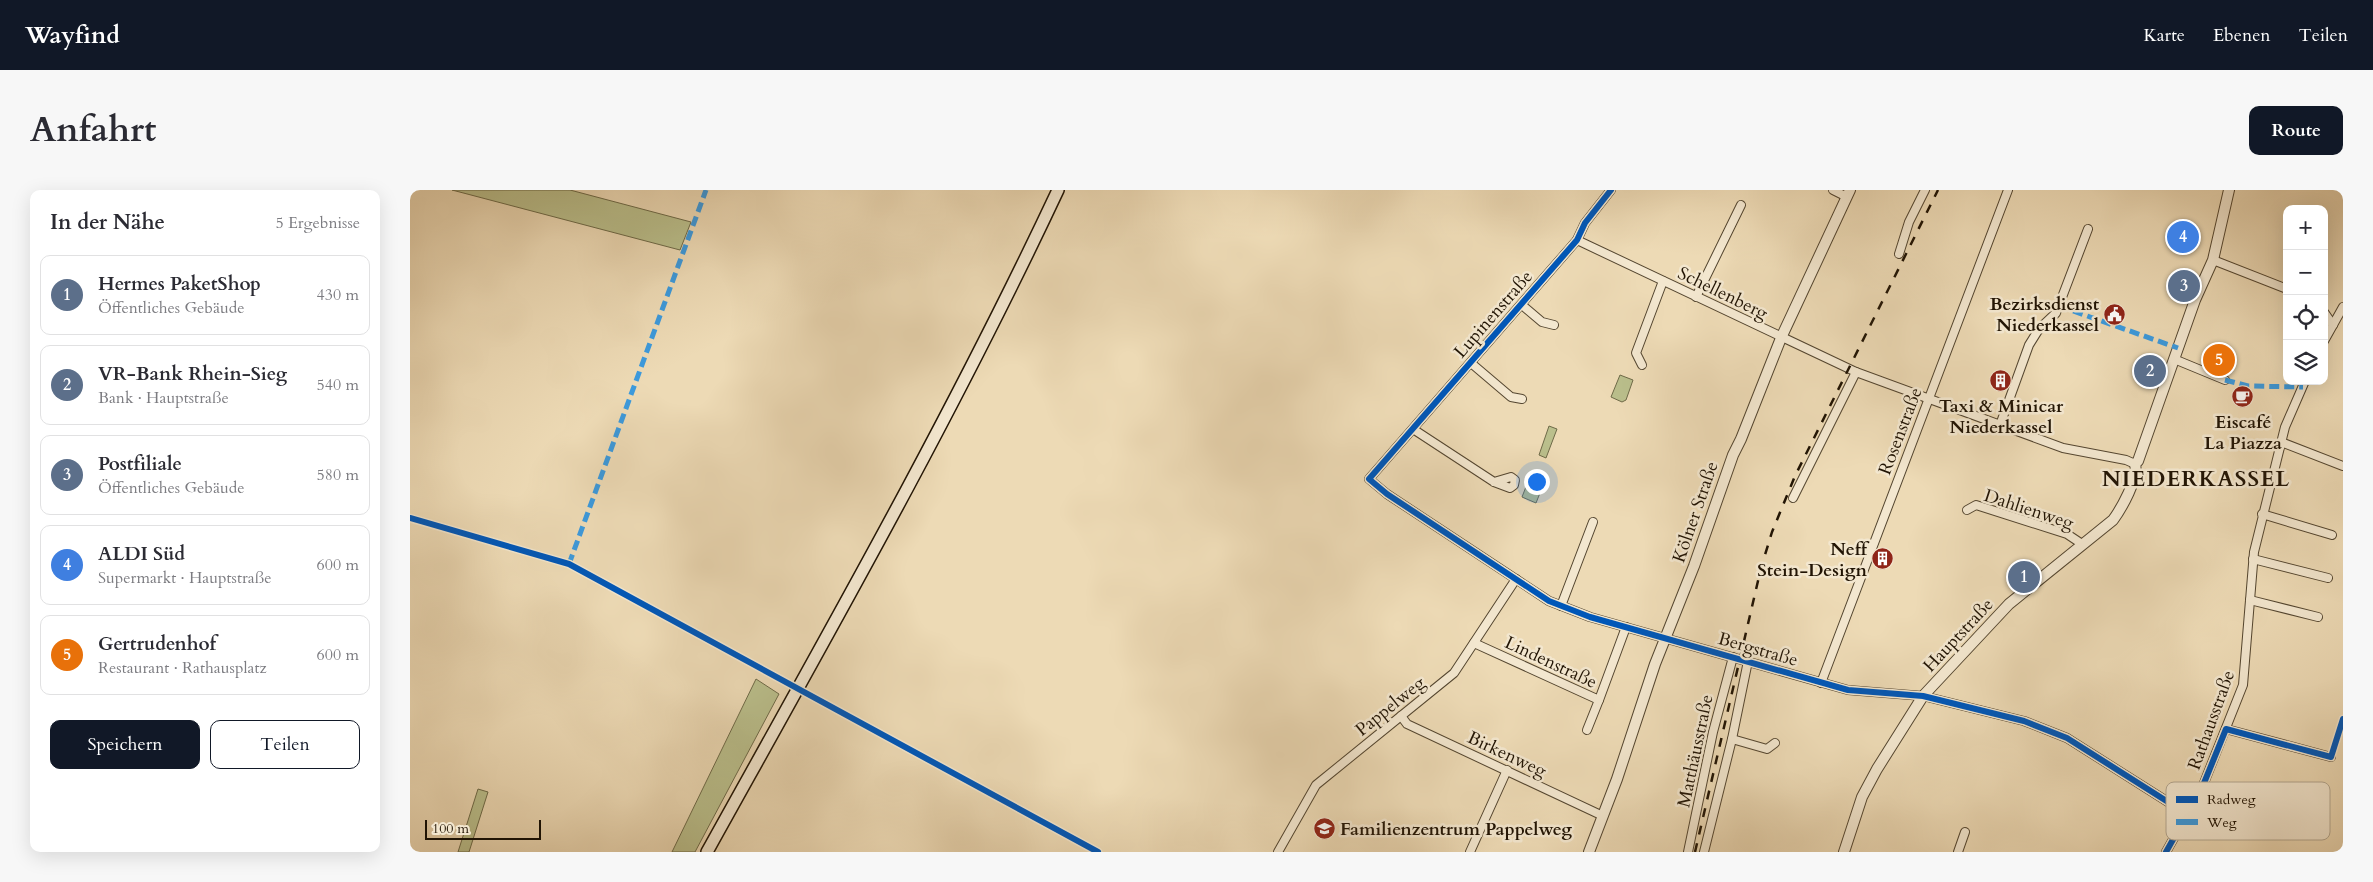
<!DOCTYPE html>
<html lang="de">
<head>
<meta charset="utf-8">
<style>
  :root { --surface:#fff; --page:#f7f7f7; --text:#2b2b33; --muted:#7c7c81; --line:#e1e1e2; --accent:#111827 }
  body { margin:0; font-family:Cardo,serif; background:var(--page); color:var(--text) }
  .controls { position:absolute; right:15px; top:15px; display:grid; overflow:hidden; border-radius:10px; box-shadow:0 5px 20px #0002 }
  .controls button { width:45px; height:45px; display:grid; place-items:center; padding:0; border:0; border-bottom:1px solid var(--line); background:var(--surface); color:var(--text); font:25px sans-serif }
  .scale { position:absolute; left:15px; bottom:12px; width:116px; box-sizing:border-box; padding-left:5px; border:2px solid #211404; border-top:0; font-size:14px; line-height:18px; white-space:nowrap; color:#211404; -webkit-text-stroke:4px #f3e7cf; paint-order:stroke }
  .you { position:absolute; left:1126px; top:291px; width:18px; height:18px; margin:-12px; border:4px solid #fff; border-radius:50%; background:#1a73e8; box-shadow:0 0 0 8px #1a73e833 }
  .badge { display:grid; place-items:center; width:32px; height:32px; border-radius:50%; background:var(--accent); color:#fff; font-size:16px; font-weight:700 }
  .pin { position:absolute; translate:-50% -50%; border:2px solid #fff; box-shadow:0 1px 5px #0006 }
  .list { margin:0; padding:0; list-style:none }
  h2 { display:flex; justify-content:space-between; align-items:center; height:65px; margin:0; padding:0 20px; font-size:21px }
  h2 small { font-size:16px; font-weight:400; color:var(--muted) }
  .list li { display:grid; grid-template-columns:32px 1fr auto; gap:15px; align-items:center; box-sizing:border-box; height:80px; margin:0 10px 10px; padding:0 10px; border:1px solid var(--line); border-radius:10px }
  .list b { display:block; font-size:19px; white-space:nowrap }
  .list p { margin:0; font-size:16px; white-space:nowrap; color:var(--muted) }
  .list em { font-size:16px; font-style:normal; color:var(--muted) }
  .actions { display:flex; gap:10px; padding:15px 20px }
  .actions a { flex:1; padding:11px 0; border:1px solid var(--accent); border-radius:10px; text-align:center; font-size:18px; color:var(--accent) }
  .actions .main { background:var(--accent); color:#fff }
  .icon { flex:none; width:28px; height:28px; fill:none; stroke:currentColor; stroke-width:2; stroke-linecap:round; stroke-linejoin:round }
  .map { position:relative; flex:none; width:1933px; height:662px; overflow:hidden; border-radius:10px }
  header { display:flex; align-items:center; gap:30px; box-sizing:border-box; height:70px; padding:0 25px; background:var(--accent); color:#fff }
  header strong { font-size:24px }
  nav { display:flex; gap:28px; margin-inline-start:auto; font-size:18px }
  .intro { display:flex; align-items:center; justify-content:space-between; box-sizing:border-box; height:120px; padding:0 30px }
  h1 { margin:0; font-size:35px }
  .button { padding:12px 22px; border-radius:10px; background:var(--accent); color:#fff; font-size:18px; font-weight:700 }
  main { display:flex; gap:30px; padding:0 30px }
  aside { flex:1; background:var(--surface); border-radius:10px; box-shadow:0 5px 20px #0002 }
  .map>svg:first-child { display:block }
  .green { fill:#babf8c; stroke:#6e6a48 }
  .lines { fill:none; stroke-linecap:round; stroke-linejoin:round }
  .minor-casing { stroke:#544630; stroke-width:10 }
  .tertiary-casing { stroke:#544630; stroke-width:12 }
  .secondary-casing { stroke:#211404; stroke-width:14 }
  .minor { stroke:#f3e7cf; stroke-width:8 }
  .tertiary { stroke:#f3e7cf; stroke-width:10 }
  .secondary { stroke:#f3e7cf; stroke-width:11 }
  .rail { stroke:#211404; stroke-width:2.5; stroke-dasharray:9 9; stroke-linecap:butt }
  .quiet { stroke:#3c9add; stroke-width:5; stroke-dasharray:10 5; stroke-linecap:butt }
  .cycleway-casing { stroke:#f3e7cf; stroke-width:9 }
  .cycleway { stroke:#0057b8; stroke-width:6 }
  .labels { text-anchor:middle; stroke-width:5; stroke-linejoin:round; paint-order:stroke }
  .street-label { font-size:18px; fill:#211404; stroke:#f3e7cf }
  .poi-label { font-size:18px; font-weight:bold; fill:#211404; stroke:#f3e7cf; text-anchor:end }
  .district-label { font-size:22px; font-weight:bold; letter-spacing:1px; fill:#211404; stroke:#f3e7cf }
  .key { fill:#f3e7cf; stroke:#b4a892; stroke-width:1 }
  .key-label { font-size:14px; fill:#211404 }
</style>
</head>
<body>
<header>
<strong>Wayfind</strong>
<nav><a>Karte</a><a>Ebenen</a><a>Teilen</a></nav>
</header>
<div class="intro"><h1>Anfahrt</h1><a class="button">Route</a></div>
<main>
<aside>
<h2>In der Nähe<small>5 Ergebnisse</small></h2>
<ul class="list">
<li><span class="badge" style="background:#5c6f8a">1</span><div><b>Hermes PaketShop</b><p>Öffentliches Gebäude</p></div><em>430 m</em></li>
<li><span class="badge" style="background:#5c6f8a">2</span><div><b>VR-Bank Rhein-Sieg</b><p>Bank · Hauptstraße</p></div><em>540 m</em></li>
<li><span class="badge" style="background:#5c6f8a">3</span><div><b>Postfiliale</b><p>Öffentliches Gebäude</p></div><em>580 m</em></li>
<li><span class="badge" style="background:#3f7fe0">4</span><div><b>ALDI Süd</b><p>Supermarkt · Hauptstraße</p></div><em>600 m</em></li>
<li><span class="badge" style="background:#e8710a">5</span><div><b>Gertrudenhof</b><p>Restaurant · Rathausplatz</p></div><em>600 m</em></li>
</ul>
<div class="actions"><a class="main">Speichern</a><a>Teilen</a></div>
</aside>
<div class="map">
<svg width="1933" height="662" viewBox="0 0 1933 662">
  <rect width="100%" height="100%" fill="#eddab5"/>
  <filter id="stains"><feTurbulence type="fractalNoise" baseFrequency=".004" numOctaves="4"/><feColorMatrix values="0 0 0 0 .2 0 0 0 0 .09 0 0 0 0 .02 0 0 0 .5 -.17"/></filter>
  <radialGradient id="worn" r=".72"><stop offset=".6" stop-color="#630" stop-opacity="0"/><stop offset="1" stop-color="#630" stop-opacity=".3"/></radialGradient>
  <!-- green -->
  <g class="green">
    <polygon points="42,0 160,0 281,32 270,60"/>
    <polygon points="1210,185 1223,190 1216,210 1212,212 1201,207"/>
    <polygon points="1139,236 1147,239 1136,268 1129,265"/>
    <polygon points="1119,289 1128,292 1126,296 1132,298 1126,313 1112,307"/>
    <polygon points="346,489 369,504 285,662 262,662"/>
    <polygon points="68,599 78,602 59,662 48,662"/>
  </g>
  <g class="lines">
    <defs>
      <g id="minor">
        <polyline points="1201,0 1175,33 1167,50 959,289 977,304 1139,411 1180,427 1438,500 1513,506 1614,531 1657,548 1777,624"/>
        <polyline points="1423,0 1437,7"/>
        <polyline points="1167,50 1446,182 1653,258 1716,270 1725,274"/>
        <polyline points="1489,64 1499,32 1515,0"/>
        <polyline points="1803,70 1877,99"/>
        <polyline points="1286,107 1331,15"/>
        <polyline points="1112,115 1132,132 1144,135"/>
        <polyline points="1914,122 1923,135"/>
        <polyline points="1914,151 1933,117"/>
        <polyline points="1764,169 1815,190"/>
        <polyline points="1061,173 1101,207 1112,209"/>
        <polyline points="1232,175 1226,163 1253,91"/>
        <polyline points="1590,235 1619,155 1629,139 1646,123 1678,39"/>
        <polyline points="1003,239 1084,292 1100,298 1104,295 1105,290 1101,287 1084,292"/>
        <polyline points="1871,252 1933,276"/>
        <polyline points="1383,308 1446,182"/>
        <polyline points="1557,320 1566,315 1657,344 1672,354"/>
        <polyline points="1852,324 1922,345"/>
        <polyline points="1843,369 1918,388"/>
        <polyline points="1840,410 1908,427"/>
        <polyline points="1151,416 1183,332"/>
        <polyline points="1064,453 1189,510 1216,437"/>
        <polyline points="1411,493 1598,0"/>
        <polyline points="991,526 997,534 1193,626"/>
        <polyline points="1816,539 1921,567"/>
        <polyline points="1177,540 1189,510"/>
        <polyline points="1322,549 1357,559 1365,553"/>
        <polyline points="868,662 906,595 1044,483 1106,389"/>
        <polyline points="1060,662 1097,580"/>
        <polyline points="1278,662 1303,542 1323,467"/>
        <polyline points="1294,662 1322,549 1338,471"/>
        <polyline points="1548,662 1555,642"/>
        <polyline points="1756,662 1792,598 1833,495 1844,362 1875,237 1895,191"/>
      </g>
      <g id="tertiary">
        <polyline points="1179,662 1207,589 1245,474 1284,376 1323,265 1331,249 1371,148 1440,0"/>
        <path d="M1434 662 1452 607 1467 579 1513 506 1599 414 1703 330C1711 319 1729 288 1725 274L1728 271 1785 110 1803 70 1819 0"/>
      </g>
      <path id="secondary" d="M297 662C418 444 542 226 648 0"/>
    </defs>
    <!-- minor casing -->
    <use href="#minor" class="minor-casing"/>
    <!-- tertiary casing -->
    <use href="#tertiary" class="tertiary-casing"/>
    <!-- secondary casing -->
    <use href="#secondary" class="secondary-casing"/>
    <!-- minor -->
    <use href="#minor" class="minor"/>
    <!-- tertiary -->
    <use href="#tertiary" class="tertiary"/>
    <!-- secondary -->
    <use href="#secondary" class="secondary"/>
    <!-- rail -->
    <polyline class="rail" points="1285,662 1351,378 1362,342 1385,286 1528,0"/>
    <!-- quiet -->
    <g class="quiet">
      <polyline points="1649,116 1768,158"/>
      <polyline points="1815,190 1838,196 1893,197"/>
      <polyline points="159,374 296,0"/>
    </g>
    <defs>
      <g id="cycleway">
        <polyline points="1201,0 1175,33 1167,50 959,289 977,304 1139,411 1180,427 1438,500 1513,506 1614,531 1657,548 1777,624"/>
        <polyline points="0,328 159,374 688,662"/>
        <polyline points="1756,662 1792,598 1816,539 1921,567 1933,529"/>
      </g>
    </defs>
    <!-- cycleway casing -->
    <use href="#cycleway" class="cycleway-casing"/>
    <!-- cycleway -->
    <use href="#cycleway" class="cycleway"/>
  </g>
  <!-- icons -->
  <defs>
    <symbol id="civic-disc" viewBox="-11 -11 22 22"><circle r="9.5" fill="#8f2418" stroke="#f3e7cf"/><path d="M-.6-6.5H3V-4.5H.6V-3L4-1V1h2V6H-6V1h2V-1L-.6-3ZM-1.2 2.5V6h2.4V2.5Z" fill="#fff"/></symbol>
    <symbol id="building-disc" viewBox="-11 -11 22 22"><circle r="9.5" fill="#8f2418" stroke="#f3e7cf"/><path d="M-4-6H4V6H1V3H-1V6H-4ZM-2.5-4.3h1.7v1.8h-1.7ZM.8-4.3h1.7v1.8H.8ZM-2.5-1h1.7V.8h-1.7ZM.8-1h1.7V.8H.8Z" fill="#fff"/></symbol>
    <symbol id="cafe-disc" viewBox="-11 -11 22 22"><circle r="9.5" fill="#8f2418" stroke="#f3e7cf"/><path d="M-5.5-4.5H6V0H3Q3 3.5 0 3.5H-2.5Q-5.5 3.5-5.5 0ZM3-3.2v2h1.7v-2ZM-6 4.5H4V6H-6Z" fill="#fff"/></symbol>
    <symbol id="school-disc" viewBox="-11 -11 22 22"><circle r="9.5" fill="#8f2418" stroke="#f3e7cf"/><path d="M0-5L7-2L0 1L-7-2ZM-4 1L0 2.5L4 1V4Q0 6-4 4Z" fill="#fff"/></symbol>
  </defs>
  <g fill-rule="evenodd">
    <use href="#civic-disc" x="1692" y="112" width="25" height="25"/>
    <use href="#building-disc" x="1578" y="178" width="25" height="25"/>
    <use href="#cafe-disc" x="1820" y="194" width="25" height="25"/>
    <use href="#building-disc" x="1460" y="356" width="25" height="25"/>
    <use href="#school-disc" x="902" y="626" width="25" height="25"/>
  </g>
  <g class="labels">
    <!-- street labels -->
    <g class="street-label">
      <text transform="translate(1313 103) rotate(26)" y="6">Schellenberg</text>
      <text transform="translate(1083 124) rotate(-49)" y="6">Lupinenstraße</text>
      <text transform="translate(1490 241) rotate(-69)" y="6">Rosenstraße</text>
      <text transform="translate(1619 319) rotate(18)" y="6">Dahlienweg</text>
      <text transform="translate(1285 322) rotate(-71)" y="6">Kölner Straße</text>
      <text transform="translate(1548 445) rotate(-47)" y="6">Hauptstraße</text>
      <text transform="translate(1348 459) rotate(16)" y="6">Bergstraße</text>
      <text transform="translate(1141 472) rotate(25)" y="6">Lindenstraße</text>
      <text transform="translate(980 516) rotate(-39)" y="6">Pappelweg</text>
      <text transform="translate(1801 530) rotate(-70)" y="6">Rathausstraße</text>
      <text transform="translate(1285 561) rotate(-78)" y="6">Matthäusstraße</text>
      <text transform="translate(1097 564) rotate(25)" y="6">Birkenweg</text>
    </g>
    <!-- poi labels -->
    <g class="poi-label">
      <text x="1689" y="120">Bezirksdienst<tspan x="1689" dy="21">Niederkassel</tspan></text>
      <text x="1591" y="222" text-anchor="middle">Taxi &amp; Minicar<tspan x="1591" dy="21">Niederkassel</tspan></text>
      <text x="1833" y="238" text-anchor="middle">Eiscafé<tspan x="1833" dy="21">La Piazza</tspan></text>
      <text x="1457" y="365">Neff<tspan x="1457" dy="21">Stein-Design</tspan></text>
      <text x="930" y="645" text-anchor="start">Familienzentrum Pappelweg</text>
    </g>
    <!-- district labels -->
    <g class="district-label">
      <text x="1786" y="296">NIEDERKASSEL</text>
    </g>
  </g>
  <!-- legend -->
  <rect x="1756" y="592" width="164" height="58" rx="8" class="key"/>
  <rect x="1766" y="606" width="22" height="7" fill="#0057b8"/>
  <rect x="1766" y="629" width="22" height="6" fill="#3c9add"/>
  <g class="key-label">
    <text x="1797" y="614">Radweg</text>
    <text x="1797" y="637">Weg</text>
  </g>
  <rect width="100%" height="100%" filter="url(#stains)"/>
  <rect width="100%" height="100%" fill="url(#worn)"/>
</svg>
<div class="controls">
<button>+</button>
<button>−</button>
<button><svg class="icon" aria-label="locate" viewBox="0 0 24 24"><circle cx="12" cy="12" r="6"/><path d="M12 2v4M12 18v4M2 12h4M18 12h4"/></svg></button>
<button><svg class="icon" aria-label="layers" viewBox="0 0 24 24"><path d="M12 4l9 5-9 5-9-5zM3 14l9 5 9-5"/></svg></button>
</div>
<div class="scale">100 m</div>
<div class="you"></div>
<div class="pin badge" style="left:1614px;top:387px;background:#5c6f8a">1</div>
<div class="pin badge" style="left:1740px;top:181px;background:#5c6f8a">2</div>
<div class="pin badge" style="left:1774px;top:96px;background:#5c6f8a">3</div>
<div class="pin badge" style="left:1773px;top:47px;background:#3f7fe0">4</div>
<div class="pin badge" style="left:1809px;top:170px;background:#e8710a">5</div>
</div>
</main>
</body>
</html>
